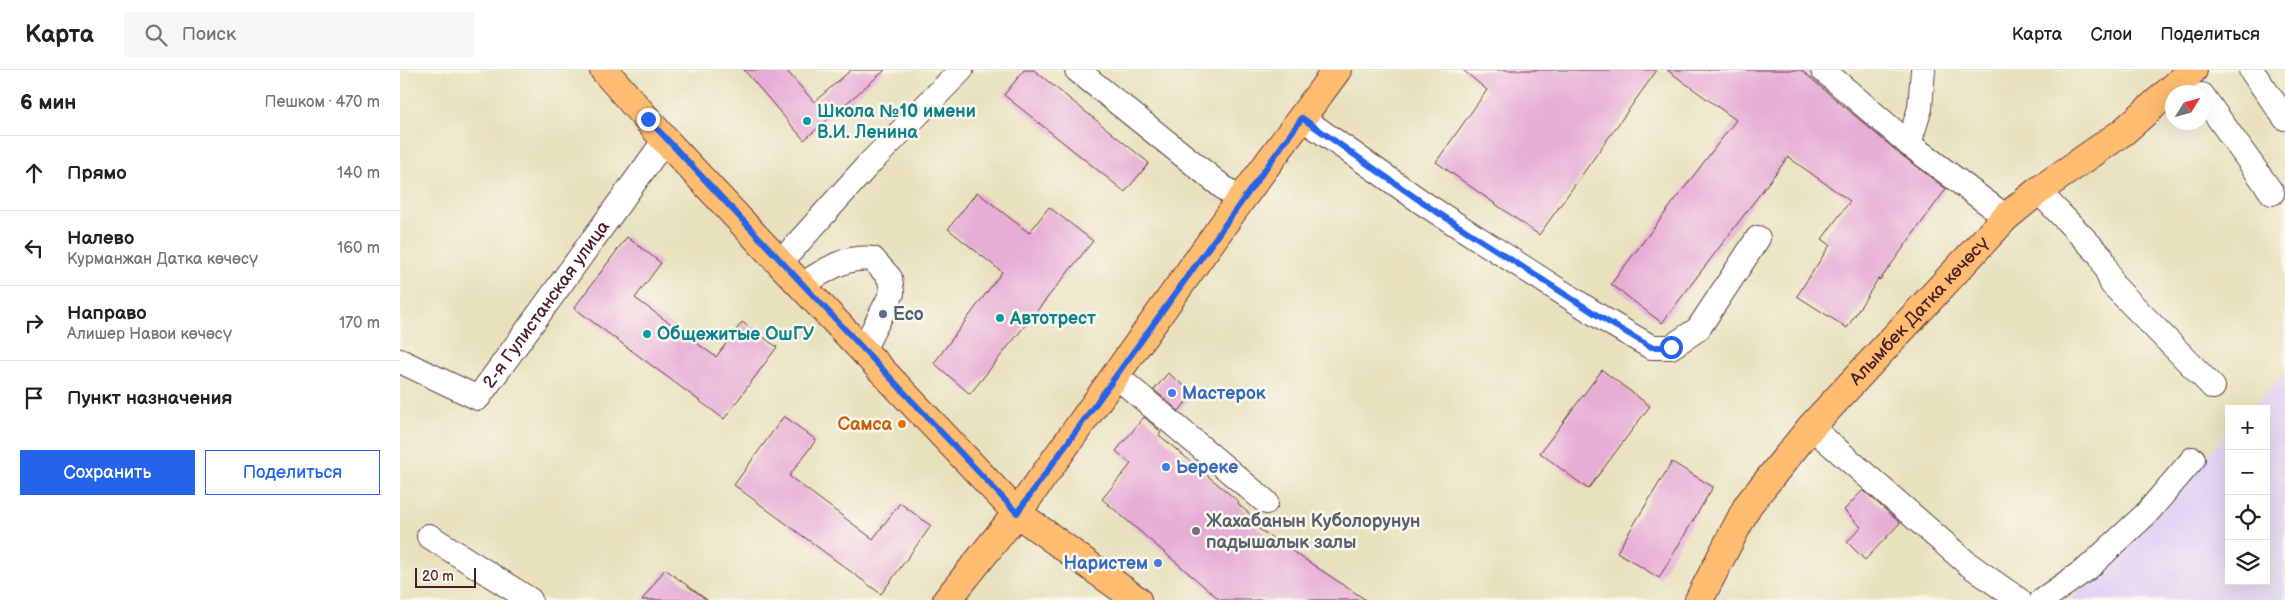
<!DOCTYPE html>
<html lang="ru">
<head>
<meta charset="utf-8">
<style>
  :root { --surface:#fff; --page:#f6f6f6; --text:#222; --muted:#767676; --line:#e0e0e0; --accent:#2563eb }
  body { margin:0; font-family:"Balsamiq Sans",sans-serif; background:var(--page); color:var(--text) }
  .controls { position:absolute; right:15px; bottom:15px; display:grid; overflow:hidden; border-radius:0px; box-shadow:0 5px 20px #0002 }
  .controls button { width:45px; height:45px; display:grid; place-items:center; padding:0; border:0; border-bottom:1px solid var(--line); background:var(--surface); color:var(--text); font:25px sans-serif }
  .compass { position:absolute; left:1765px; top:15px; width:45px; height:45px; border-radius:50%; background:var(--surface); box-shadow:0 5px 20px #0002; rotate:53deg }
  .scale { position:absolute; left:15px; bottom:12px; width:61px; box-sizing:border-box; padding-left:5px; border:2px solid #4a1f2b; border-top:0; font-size:14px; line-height:18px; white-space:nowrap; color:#4a1f2b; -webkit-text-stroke:4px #fbf7ec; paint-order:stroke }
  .stop { position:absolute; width:15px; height:15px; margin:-11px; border:4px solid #2563eb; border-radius:50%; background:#fff }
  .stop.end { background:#2563eb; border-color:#fff; box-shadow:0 1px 5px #0008 }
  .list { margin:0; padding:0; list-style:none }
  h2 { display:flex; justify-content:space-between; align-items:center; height:65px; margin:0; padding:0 20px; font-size:21px }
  h2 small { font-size:16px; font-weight:400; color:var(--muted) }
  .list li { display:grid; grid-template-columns:32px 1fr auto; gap:15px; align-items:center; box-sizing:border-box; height:75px; padding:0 20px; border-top:1px solid var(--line) }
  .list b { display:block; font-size:19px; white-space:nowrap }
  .list p { margin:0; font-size:16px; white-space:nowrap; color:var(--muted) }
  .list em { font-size:16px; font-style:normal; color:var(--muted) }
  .actions { display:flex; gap:10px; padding:15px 20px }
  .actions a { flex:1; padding:11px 0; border:1px solid var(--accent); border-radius:0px; text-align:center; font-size:18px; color:var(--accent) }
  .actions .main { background:var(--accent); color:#fff }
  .icon { flex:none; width:28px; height:28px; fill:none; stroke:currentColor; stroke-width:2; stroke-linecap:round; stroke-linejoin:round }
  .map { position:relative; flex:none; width:1885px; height:530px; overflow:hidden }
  header { display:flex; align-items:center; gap:30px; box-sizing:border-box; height:70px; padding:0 25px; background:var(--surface); border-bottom:1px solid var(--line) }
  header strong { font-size:24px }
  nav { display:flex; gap:28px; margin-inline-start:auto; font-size:18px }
  .search { width:350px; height:45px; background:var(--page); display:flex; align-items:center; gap:12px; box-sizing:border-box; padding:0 18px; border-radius:0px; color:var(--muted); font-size:19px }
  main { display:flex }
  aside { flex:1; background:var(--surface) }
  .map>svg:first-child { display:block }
  .built { fill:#e2d4f3 }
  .building { fill:#e6add5 }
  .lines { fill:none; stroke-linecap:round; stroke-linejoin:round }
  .minor-casing { stroke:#623c41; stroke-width:26 }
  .major-casing { stroke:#623c41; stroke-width:30 }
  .minor { stroke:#fff; stroke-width:24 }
  .major { stroke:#febc70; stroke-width:28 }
  .route { stroke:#2563eb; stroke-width:6 }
  .culture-dot { fill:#0f9aa8; stroke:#fbf7ec; stroke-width:2 }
  .service-dot { fill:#5c6f8a; stroke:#fbf7ec; stroke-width:2 }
  .shop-dot { fill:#3f7fe0; stroke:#fbf7ec; stroke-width:2 }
  .food-dot { fill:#e8710a; stroke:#fbf7ec; stroke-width:2 }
  .worship-dot { fill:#6b7280; stroke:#fbf7ec; stroke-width:2 }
  .labels { text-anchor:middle; stroke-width:5; stroke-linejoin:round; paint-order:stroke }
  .culture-label { font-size:18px; font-weight:bold; fill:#0d838f; stroke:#fbf7ec; text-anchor:start }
  .street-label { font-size:18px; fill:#4a1f2b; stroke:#fbf7ec }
  .service-label { font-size:18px; font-weight:bold; fill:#4e5e75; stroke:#fbf7ec; text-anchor:start }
  .shop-label { font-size:18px; font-weight:bold; fill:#366cbe; stroke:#fbf7ec; text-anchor:start }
  .food-label { font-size:18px; font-weight:bold; fill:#c56008; stroke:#fbf7ec; text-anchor:end }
  .worship-label { font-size:18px; font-weight:bold; fill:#5b616d; stroke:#fbf7ec; text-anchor:start }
</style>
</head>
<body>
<header>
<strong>Карта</strong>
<div class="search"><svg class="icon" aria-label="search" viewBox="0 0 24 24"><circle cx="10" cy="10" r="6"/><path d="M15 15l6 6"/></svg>Поиск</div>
<nav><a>Карта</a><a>Слои</a><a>Поделиться</a></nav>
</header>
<main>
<aside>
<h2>6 мин<small>Пешком · 470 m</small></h2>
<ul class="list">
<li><svg class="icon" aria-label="ahead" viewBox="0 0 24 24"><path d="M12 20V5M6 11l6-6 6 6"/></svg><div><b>Прямо</b></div><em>140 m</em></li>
<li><svg class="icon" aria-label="left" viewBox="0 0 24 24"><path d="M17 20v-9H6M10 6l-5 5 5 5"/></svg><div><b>Налево</b><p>Курманжан Датка көчөсү</p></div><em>160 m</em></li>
<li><svg class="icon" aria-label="right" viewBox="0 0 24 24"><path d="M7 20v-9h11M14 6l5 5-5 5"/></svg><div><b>Направо</b><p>Алишер Навои көчөсү</p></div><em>170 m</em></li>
<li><svg class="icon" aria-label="arrive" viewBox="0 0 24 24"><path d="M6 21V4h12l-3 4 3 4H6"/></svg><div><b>Пункт назначения</b></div></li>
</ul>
<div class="actions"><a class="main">Сохранить</a><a>Поделиться</a></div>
</aside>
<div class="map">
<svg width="1885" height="530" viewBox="0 0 1885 530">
  <rect width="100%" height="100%" fill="#fbf7ec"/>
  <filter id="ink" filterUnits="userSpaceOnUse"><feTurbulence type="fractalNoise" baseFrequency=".02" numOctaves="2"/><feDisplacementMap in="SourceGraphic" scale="10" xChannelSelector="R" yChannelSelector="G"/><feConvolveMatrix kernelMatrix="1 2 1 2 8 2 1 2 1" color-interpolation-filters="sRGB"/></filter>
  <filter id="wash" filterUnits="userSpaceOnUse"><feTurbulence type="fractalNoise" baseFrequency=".0096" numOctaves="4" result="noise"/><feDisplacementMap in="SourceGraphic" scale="20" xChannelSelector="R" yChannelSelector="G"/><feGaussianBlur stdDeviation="1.12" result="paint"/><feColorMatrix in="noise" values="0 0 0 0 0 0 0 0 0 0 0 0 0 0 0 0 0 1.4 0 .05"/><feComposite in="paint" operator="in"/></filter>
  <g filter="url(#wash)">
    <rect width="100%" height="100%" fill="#e8e1bd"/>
    <!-- built -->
    <polygon class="built" points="1885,303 1885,530 1671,530 1829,362 1829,511 1866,511 1866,339 1851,339"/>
    <g id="blocks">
      <!-- building -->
      <g class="building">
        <polygon points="344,0 386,0 414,32 451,0 485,0 404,70"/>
        <polygon points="624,0 634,0 749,93 725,122 604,25"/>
        <polygon points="1063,0 1257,0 1139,165 1036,92 1087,20"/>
        <polygon points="1267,0 1401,0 1500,84 1546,119 1480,210 1478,209 1447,258 1397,226 1430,175 1422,169 1450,131 1388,87 1262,253 1211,214 1336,50"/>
        <polygon points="577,122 629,163 649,137 693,171 570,324 534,293 602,202 548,159"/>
        <polygon points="227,167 261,193 235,228 316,287 342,252 377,277 324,349 174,238"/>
        <polygon points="1202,300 1250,336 1188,419 1140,383"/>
        <polygon points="768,303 793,323 779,341 754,320"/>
        <polygon points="384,346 416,370 389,406 473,469 500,433 531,456 481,524 334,415"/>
        <polygon points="744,347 761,362 759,365 839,432 838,434 860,453 856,457 966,530 820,530 702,429 731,394 716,381"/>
        <polygon points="1272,392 1313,417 1259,508 1217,482"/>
        <polygon points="1463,420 1500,453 1465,490 1447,472 1461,457 1444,440"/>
        <polygon points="265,499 307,530 242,530"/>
      </g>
    </g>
  </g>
  <g filter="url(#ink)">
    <use href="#blocks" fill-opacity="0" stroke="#623c41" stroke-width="1"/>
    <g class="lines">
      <defs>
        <g id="minor">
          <polyline points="677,0 840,131"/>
          <polyline points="1423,0 1509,74 1606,147"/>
          <polyline points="1851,0 1885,48"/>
          <polyline points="1802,25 1872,123"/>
          <polyline points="902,48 1026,135 1205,250 1251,277 1271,277 1298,259 1358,168"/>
          <polyline points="1509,74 1520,38 1523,0"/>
          <polyline points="1638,121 1701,186 1712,214 1813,317"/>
          <polyline points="380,193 467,96 561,0"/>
          <path d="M401 215C427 200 443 186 473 189L490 208 492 223 463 280"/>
          <path id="s1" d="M0 291 78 328 265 70"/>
          <polyline points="715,305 866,432"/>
          <polyline points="1411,357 1568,494 1619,530"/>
          <polyline points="29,466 130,530"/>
          <polyline points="1642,530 1688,498 1746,444 1793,389"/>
        </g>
        <g id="major">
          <polyline points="204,0 265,70 380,193 617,443 737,530"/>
          <polyline points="547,530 617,443 840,131 937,0"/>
          <path id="s2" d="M1299 530 1348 435 1411 357 1606 147 1638 121 1723 62 1793 0"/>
        </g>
      </defs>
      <!-- minor casing -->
      <use href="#minor" class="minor-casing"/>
      <!-- major casing -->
      <use href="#major" class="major-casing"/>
      <!-- minor -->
      <use href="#minor" class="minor"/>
      <!-- major -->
      <use href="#major" class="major"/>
    </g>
  </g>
  <g class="lines" filter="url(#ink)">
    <!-- route -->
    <polyline class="route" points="248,49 617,443 902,48 1026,135 1205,250 1251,277 1271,277"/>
  </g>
  <!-- markers -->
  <g class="culture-dot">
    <circle cx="407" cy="51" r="5"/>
    <circle cx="600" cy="248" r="5"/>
    <circle cx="247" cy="264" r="5"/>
  </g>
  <circle class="service-dot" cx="483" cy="244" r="5"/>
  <g class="shop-dot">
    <circle cx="772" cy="323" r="5"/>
    <circle cx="766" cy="397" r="5"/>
    <circle cx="758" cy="493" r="5"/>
  </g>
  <circle class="food-dot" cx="502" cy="354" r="5"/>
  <circle class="worship-dot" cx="796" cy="461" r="5"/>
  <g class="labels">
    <!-- culture labels -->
    <g class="culture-label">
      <text x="417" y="47">Школа №10 имени<tspan x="417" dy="21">В.И. Ленина</tspan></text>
      <text x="610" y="254">Автотрест</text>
      <text x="257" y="270">Общежитые ОшГУ</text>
    </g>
    <!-- street labels -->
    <g class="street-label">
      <text dy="6" stroke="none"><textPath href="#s1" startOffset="202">2-я Гулистанская улица</textPath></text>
      <text dy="6" stroke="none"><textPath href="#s2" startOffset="366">Алымбек Датка көчөсү</textPath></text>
    </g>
    <!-- service labels -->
    <g class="service-label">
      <text x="493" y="250">Есо</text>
    </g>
    <!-- shop labels -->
    <g class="shop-label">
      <text x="782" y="329">Мастерок</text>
      <text x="776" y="403">Ьереке</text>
      <text x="748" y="499" text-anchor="end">Наристем</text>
    </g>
    <!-- food labels -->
    <g class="food-label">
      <text x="492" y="360">Самса</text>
    </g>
    <!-- worship labels -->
    <g class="worship-label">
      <text x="806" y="457">Жахабанын Куболорунун<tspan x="806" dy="21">падышалык залы</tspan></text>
    </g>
  </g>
</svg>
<div class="controls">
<button>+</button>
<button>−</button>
<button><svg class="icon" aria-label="locate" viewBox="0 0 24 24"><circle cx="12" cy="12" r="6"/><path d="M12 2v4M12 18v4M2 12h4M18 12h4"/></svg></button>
<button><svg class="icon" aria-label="layers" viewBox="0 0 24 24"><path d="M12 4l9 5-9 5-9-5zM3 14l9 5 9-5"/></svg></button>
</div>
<svg class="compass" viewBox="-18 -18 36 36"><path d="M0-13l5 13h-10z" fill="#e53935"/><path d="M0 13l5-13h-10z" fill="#767676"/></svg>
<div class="scale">20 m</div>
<div class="stop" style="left:1271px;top:277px"></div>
<div class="stop end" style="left:248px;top:49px"></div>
</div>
</main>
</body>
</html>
